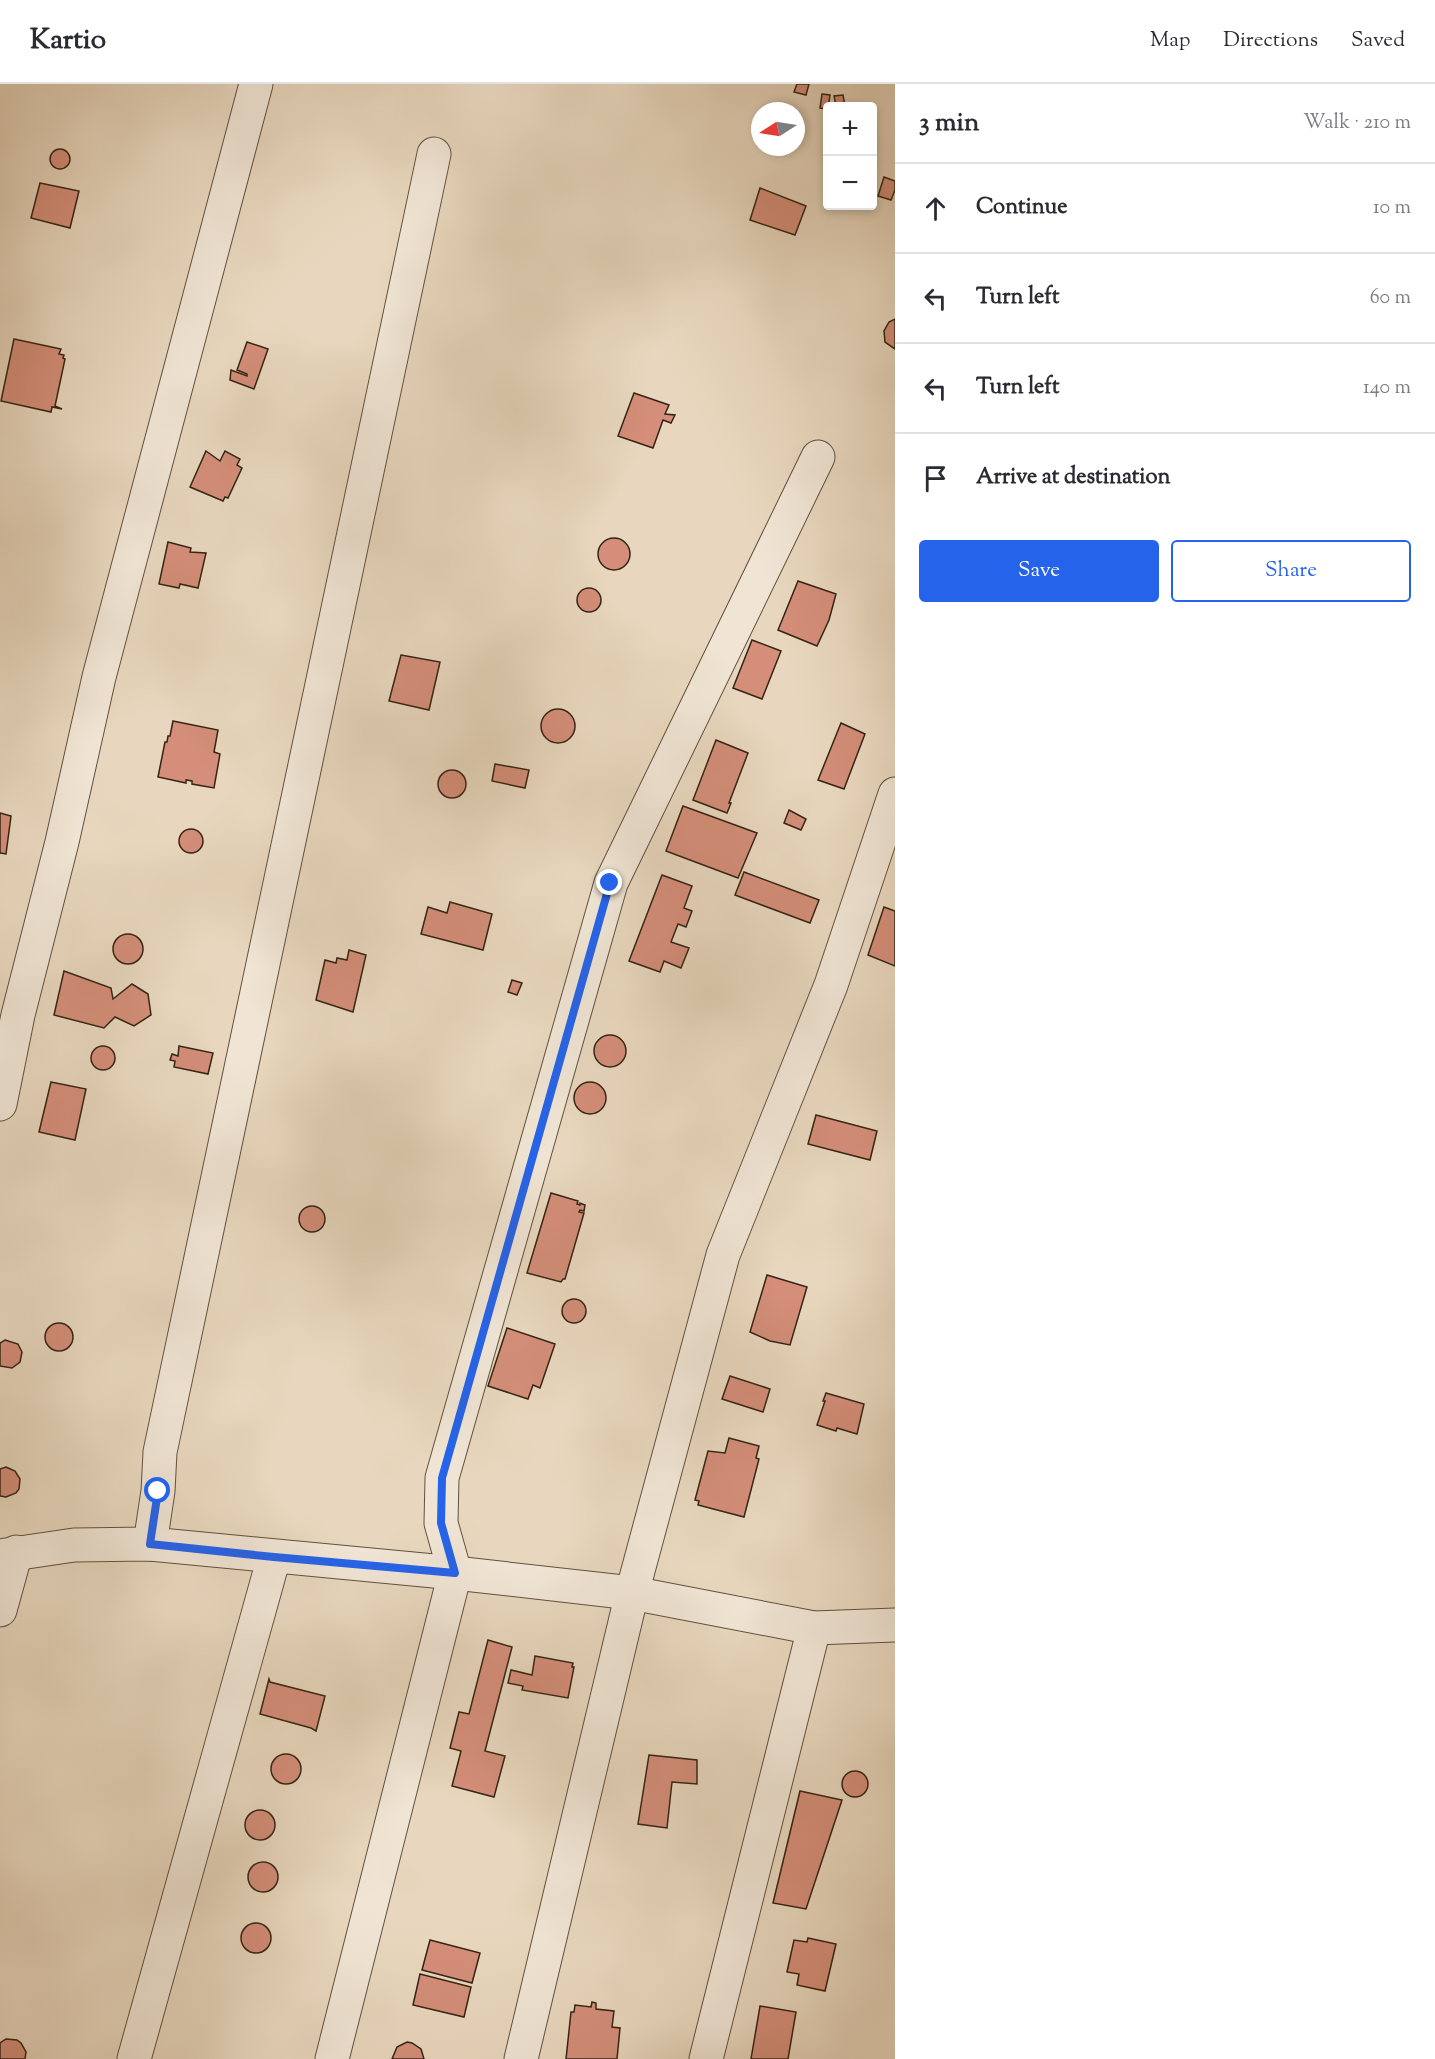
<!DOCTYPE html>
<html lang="en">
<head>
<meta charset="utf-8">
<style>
  :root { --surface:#fff; --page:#f2f2f3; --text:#2b2b33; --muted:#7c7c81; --line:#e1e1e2; --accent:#2563eb }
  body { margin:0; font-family:"Sorts Mill Goudy",serif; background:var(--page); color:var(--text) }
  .controls { position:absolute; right:18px; top:18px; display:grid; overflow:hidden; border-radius:6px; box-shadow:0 3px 9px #0003 }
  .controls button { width:54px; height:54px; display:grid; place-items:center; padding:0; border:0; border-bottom:2px solid var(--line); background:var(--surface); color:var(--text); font:30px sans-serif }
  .compass { position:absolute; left:751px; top:18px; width:54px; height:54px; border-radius:50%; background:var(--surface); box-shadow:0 3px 9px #0003; rotate:258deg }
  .stop { position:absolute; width:18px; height:18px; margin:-14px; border:4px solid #2563eb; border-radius:50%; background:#fff }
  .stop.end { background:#2563eb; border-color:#fff; box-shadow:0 2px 6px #0008 }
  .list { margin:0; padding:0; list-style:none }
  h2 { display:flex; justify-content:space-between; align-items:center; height:78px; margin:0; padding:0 24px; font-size:26px }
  h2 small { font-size:20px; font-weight:400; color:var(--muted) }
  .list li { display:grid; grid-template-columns:39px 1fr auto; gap:18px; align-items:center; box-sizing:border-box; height:90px; padding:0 24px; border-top:2px solid var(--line) }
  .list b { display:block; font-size:22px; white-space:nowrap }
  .list em { font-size:20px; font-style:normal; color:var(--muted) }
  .actions { display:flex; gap:12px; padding:18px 24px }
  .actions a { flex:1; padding:14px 0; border:2px solid var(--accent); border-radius:6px; text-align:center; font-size:21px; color:var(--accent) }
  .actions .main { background:var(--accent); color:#fff }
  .icon { flex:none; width:33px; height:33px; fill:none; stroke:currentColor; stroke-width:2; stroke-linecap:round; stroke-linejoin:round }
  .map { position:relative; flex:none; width:895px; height:1975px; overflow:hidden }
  header { display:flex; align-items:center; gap:36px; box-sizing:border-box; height:84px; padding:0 30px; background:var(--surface); border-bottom:2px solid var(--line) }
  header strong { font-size:28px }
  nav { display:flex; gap:33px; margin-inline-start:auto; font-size:21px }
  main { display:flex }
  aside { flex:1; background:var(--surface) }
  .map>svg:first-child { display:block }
  .building { fill:#d48e79; stroke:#342414; stroke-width:1.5 }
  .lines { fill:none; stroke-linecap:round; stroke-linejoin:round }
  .street-casing { stroke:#61513e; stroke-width:35 }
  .street { stroke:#f0e5d5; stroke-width:33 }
  .route { stroke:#2563eb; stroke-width:8 }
</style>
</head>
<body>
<header>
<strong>Kartio</strong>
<nav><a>Map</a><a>Directions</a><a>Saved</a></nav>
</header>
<main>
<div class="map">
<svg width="895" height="1975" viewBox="0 0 895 1975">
  <rect width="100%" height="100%" fill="#e8d7be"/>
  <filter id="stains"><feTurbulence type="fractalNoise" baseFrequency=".00333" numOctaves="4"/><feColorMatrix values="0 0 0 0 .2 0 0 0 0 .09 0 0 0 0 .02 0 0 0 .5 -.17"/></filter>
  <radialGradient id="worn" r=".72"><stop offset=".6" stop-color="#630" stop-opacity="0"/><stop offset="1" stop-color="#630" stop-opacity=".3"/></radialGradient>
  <!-- building -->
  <g class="building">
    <polygon points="797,0 809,0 806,11 794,8"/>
    <polygon points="822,10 830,11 828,25 820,24"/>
    <polygon points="843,11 845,22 836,22 834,12"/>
    <circle cx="60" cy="75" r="10"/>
    <polygon points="884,93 895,97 895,106 891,116 878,112"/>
    <polygon points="40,99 79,107 70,144 31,134"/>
    <polygon points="760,104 806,122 795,151 750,136"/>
    <polygon points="895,235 895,265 885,258 884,247 889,238"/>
    <polygon points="14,255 61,265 59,270 64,271 63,274 65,275 55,322 62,325 52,323 51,328 1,317"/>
    <polygon points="247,258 268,265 254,305 230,296 231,286 247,292 247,290 237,286"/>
    <polygon points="634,309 669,321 665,330 675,331 671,339 663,336 653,364 618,352"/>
    <polygon points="206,367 220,377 225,367 240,375 237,381 242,384 228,414 225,413 223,417 190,403"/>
    <circle cx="614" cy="470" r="16"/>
    <polygon points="168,458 191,464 190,468 206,469 198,504 180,500 179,504 159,500"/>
    <polygon points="798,497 836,510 829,536 817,562 778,546"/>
    <circle cx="589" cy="516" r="12"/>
    <polygon points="752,556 781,567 762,615 733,604"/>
    <polygon points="401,571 440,578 429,626 389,617"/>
    <circle cx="558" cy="642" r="17"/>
    <polygon points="173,637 218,646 214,668 220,670 214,704 192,700 192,697 186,696 186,699 158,693 165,658 167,658 168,652 170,652"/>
    <polygon points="841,639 865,650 844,705 818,696"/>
    <polygon points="716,656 748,669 729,719 731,719 727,729 693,716"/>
    <polygon points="495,680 529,686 525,704 492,697"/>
    <circle cx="452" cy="700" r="14"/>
    <polygon points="683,722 757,749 738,794 666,767"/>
    <polygon points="789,726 806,735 801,746 784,739"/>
    <polygon points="0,729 11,732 6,770 0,769"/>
    <circle cx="191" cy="757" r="12"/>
    <polygon points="744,788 819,816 810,839 735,811"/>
    <polygon points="662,791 692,802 684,824 692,827 686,843 678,840 671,858 689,864 681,884 664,877 660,888 629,877"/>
    <polygon points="450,818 492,830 483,866 421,850 428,823 447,829"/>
    <polygon points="884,823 895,827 895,882 868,871"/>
    <circle cx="128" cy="865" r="15"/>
    <polygon points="349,866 366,871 353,928 316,916 325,876 336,879 337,874 347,876"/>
    <polygon points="64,887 111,904 113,915 132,900 148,910 151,931 134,942 115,933 104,944 54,931"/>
    <polygon points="512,896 522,899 517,911 508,908"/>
    <circle cx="610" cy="967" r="16"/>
    <polygon points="179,962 213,969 208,990 174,983 175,977 170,976 172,970 178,972"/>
    <circle cx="103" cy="974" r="12"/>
    <polygon points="51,998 86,1005 75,1056 39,1048"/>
    <circle cx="590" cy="1014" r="16"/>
    <polygon points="816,1031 877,1047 870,1076 808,1060"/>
    <polygon points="551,1109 578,1117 577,1120 580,1121 580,1119 585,1121 584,1127 580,1126 579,1128 584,1129 565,1195 563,1195 561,1198 527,1189"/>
    <circle cx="312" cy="1135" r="13"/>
    <polygon points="767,1191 807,1203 790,1261 770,1257 750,1248"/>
    <circle cx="574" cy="1227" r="12"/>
    <circle cx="59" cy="1253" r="14"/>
    <polygon points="507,1244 555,1260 540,1304 533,1301 528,1315 488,1302"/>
    <polygon points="5,1256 18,1260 22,1268 20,1278 12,1284 0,1282 0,1259"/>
    <polygon points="730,1292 770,1305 763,1328 722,1315"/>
    <polygon points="826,1309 864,1320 857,1350 837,1344 836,1347 817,1341 825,1317 823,1317"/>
    <polygon points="729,1354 759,1362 756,1374 759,1375 744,1433 698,1421 699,1417 695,1416 708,1367 725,1369"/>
    <polygon points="6,1383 15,1387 20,1395 19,1405 16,1409 6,1413 0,1412 0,1385"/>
    <polygon points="488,1556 512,1563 485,1667 505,1672 494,1713 452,1702 461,1667 450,1664 459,1628 469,1630"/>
    <polygon points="535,1572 573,1579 572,1583 574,1583 568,1614 522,1606 523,1602 508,1599 511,1586 532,1591"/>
    <polygon points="269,1595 270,1598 325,1612 316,1647 311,1644 260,1630"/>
    <circle cx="286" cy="1685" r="15"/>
    <polygon points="649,1671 697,1676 697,1700 672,1698 667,1744 638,1740"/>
    <circle cx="855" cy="1700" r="13"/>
    <polygon points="800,1707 842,1716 806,1825 773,1819"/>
    <circle cx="260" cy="1741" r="15"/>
    <circle cx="263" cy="1793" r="15"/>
    <circle cx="256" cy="1854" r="15"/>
    <polygon points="808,1854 836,1860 825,1907 797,1901 799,1890 787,1888 794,1856 807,1858"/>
    <polygon points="430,1856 480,1869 472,1899 422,1886"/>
    <polygon points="420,1890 471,1903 464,1933 413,1921"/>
    <polygon points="592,1918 596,1919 596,1925 614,1927 612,1943 620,1944 617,1975 566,1975 571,1928 574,1928 575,1921 591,1923"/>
    <polygon points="760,1922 796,1928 788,1975 751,1975"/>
    <polygon points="6,1955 17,1956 21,1959 26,1968 25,1975 0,1975 0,1959"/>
    <polygon points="407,1958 412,1959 421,1965 424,1975 392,1975 397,1963"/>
  </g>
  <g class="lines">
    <defs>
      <g id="street">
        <polyline points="0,1020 18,931 62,758 99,593 256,0"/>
        <polyline points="150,1460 158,1407 160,1368 434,70"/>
        <polyline points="0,1472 74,1461 150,1460 455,1489 632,1509 814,1544 895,1541"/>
        <polyline points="0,1526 16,1468"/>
        <polyline points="134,1975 274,1473"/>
        <polyline points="332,1975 455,1489 441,1439 442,1394 611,799 818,373"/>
        <polyline points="521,1975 632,1509 723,1171 831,901 895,710"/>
        <polyline points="706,1975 814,1544"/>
      </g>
    </defs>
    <!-- street casing -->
    <use href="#street" class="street-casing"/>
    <!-- street -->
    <use href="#street" class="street"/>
  </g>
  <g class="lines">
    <!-- route -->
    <polyline class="route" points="158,1407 150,1460 274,1473 455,1489 441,1439 442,1394 610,799"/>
  </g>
  <rect width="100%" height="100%" filter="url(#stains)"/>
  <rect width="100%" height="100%" fill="url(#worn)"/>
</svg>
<div class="controls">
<button>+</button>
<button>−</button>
</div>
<svg class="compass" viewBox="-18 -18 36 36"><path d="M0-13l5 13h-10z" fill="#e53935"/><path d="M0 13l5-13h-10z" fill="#7c7c81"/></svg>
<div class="stop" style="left:158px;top:1407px"></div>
<div class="stop end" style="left:610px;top:799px"></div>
</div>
<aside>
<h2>3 min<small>Walk · 210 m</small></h2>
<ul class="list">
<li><svg class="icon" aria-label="ahead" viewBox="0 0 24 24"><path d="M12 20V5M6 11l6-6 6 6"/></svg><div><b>Continue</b></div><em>10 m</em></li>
<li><svg class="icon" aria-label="left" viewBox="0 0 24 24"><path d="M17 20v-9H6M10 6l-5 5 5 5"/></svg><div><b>Turn left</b></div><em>60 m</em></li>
<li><svg class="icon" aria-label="left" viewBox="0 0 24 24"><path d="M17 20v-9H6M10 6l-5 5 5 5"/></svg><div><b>Turn left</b></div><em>140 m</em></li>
<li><svg class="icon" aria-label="arrive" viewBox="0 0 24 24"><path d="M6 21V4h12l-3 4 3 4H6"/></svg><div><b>Arrive at destination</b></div></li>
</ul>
<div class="actions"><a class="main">Save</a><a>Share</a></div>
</aside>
</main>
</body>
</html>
